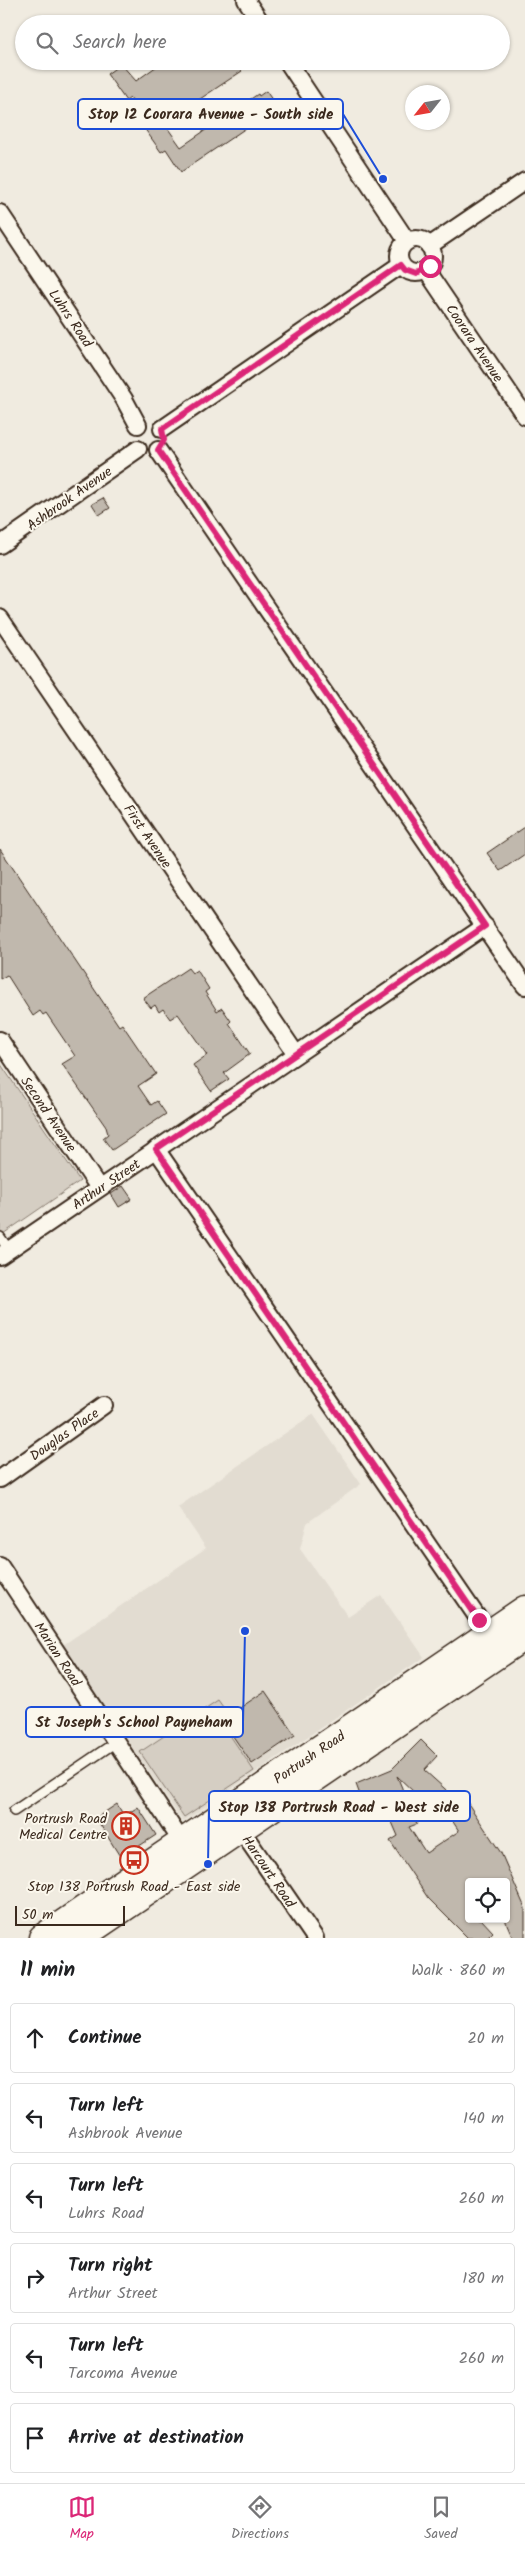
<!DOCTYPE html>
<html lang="en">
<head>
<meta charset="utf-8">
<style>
  :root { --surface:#fff; --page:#f2f2f2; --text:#202124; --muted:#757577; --line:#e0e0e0; --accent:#db2777 }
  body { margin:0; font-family:Kalam,sans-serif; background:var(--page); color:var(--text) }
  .controls { position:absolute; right:15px; bottom:15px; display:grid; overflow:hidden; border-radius:5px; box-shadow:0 1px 4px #0004 }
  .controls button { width:45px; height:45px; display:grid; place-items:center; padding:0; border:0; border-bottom:1px solid var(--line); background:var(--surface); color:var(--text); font:25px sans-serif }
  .compass { position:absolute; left:405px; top:85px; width:45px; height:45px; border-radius:50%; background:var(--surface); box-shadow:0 1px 4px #0004; rotate:239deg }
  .scale { position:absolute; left:15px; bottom:12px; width:110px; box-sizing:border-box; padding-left:5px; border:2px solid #3b2a1e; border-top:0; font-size:14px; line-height:18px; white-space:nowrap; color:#3b2a1e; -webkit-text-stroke:4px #fbf7ec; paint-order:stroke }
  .stop { position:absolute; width:15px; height:15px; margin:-11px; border:4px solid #db2777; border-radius:50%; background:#fff }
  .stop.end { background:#db2777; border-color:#fff; box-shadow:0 1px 5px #0008 }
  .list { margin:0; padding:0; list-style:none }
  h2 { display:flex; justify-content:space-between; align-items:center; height:65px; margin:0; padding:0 20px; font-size:21px }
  h2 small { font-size:16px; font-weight:400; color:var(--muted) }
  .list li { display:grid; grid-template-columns:32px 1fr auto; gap:15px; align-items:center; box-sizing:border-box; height:70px; margin:0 10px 10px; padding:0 10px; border:1px solid var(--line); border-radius:5px }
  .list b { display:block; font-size:19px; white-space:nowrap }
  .list p { margin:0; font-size:16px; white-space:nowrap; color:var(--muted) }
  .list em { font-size:16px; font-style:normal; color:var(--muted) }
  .icon { flex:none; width:28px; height:28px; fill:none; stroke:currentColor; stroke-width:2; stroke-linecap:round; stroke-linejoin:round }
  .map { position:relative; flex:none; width:525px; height:1938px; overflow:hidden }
  .search { position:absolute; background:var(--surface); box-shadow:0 1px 4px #0004; left:15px; right:15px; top:15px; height:55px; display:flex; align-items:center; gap:12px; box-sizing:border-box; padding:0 18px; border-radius:28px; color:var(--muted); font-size:19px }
  .sheet { height:545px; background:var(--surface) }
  nav { display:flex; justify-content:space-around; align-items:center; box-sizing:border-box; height:70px; border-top:1px solid var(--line); background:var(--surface); font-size:14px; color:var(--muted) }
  nav a { display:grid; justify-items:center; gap:2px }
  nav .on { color:var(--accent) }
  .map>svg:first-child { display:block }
  .built { fill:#e2dcd1 }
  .green { fill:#d5cec3; stroke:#887c70 }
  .building { fill:#c0b8ad; stroke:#3b2a1e; fill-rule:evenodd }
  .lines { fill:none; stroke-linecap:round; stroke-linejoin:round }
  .lane-casing { stroke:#3b2a1e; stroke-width:12 }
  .street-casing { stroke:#3b2a1e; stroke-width:20 }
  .highway-casing { stroke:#3b2a1e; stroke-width:31 }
  .lane { stroke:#fbf7ec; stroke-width:9 }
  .street { stroke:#fbf7ec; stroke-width:16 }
  .highway { stroke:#fbf7ec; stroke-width:28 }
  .route { stroke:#db2777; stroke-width:6 }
  .labels { text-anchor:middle; stroke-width:4; stroke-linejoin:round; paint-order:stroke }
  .street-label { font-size:14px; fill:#3b2a1e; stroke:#fbf7ec }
  .poi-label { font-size:14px; fill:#3b2a1e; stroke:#fbf7ec; text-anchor:end }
  .leader { fill:none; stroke:#1d4ed8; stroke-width:2 }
  .callout-dot { fill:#1d4ed8; stroke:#fbf7ec; stroke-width:2 }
  .callout { fill:#fbf7ec; stroke:#1d4ed8; stroke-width:2 }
  .callout-label { font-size:15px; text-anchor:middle; font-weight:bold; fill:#3b2a1e }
</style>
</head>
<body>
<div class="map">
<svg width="525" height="1938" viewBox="0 0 525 1938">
  <rect width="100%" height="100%" fill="#f0ebe0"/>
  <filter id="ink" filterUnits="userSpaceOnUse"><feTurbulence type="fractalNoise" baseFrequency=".02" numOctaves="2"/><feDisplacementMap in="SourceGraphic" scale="10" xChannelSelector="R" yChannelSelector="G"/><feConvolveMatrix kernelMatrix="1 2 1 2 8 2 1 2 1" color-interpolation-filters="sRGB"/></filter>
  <g filter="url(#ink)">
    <!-- built -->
    <polygon class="built" points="313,1414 361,1484 307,1523 300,1549 348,1617 381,1595 424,1657 183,1822 63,1645 206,1548 178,1507"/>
    <!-- green -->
    <g class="green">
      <polygon points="0,1063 80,1181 0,1236"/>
      <polygon points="218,1700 228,1714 219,1719 254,1771 184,1817 140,1752"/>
    </g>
    <!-- building -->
    <g class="building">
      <polygon points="164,61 251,61 240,69 242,71 164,123 181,147 258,94 259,96 266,91 277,107 181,172 166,149 161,152 142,125 147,122 138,109 130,98 126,101 107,74 121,64 136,81"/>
      <polygon points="103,498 110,508 99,515 92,504"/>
      <polygon points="525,827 525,854 500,871 487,853"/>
      <polygon points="0,849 119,1026 122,1024 156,1074 138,1086 151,1105 157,1101 166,1114 112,1150 103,1138 108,1134 106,1127 62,1064 75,1056 46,1013 43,1015 40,1011 33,1016 7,975 0,979"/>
      <polygon points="188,968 192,973 197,970 209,989 205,992 217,1011 222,1008 231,1021 229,1023 250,1054 224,1073 229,1079 211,1091 193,1065 207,1055 178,1014 170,1019 163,1009 159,1012 155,1005 151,1008 143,998"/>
      <polygon points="123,1186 132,1199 119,1207 111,1194"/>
      <polygon points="265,1691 295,1735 252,1764 222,1720"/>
      <path d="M421 1740 437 1756 424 1770 454 1797 461 1793 501 1853 525 1908V1938H513L506 1922V1882H469V1919H481L493 1932 487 1938H468L428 1898 390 1841 398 1836 382 1799 364 1806 356 1784 392 1769ZM397 1776 435 1812 442 1805 459 1831 426 1853 409 1827 417 1824Z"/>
      <polygon points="117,1804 124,1816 138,1807 156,1835 121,1858 96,1818"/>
    </g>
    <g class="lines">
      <defs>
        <g id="lane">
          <polyline points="0,1237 9,1250"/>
          <polyline points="14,1811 116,1742"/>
        </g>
        <g id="street">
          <polyline points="246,0 262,24"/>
          <polyline points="287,61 407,241"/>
          <polyline points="0,213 124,399 138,425"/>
          <circle cx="416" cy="256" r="17"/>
          <polyline points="429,246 525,181"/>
          <polyline points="426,270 525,416"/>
          <polyline points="162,429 401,265"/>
          <polyline points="158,450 525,986"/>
          <polyline points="0,545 138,449"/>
          <polyline points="0,618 296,1054"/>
          <polyline points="0,1040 99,1188"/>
          <polyline points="156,1149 493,1640"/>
          <polyline points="0,1256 485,926"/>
          <polyline points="0,1479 104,1405"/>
          <polyline points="0,1566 182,1842"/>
          <polyline points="241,1830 315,1938"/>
        </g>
        <g id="highway">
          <polyline points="43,1938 525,1610"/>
          <polyline points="78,1938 525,1635"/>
        </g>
      </defs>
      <!-- lane casing -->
      <use href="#lane" class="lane-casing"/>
      <!-- street casing -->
      <use href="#street" class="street-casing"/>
      <!-- highway casing -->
      <use href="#highway" class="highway-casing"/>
      <!-- lane -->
      <use href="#lane" class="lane"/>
      <!-- street -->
      <use href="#street" class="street"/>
      <!-- highway -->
      <use href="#highway" class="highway"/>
    </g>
  </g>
  <g class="lines" filter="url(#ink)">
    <!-- route -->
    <polyline class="route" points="430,266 416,274 405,270 401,265 162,429 164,440 158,450 485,926 156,1149 479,1620"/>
  </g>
  <!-- icons -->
  <defs>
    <symbol id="building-ring" viewBox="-11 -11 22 22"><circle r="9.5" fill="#fbf7ec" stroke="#c8321e" stroke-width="1.5"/><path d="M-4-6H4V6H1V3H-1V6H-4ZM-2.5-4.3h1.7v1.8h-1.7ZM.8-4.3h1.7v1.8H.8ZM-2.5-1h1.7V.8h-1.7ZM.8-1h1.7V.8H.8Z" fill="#c8321e"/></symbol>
    <symbol id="bus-ring" viewBox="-11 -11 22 22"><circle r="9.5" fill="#fbf7ec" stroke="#c8321e" stroke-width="1.5"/><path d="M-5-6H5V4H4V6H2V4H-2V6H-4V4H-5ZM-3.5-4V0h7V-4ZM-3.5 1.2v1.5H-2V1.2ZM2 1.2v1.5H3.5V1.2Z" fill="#c8321e"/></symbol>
  </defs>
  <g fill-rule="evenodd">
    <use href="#building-ring" x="110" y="1810" width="32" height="32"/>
    <use href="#bus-ring" x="118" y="1844" width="32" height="32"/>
  </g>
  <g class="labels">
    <!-- street labels -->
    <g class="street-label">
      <text transform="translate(71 318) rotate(56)" y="5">Luhrs Road</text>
      <text transform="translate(475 343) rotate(56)" y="5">Coorara Avenue</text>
      <text transform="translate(69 498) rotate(-35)" y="5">Ashbrook Avenue</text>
      <text transform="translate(148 836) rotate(56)" y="5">First Avenue</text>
      <text transform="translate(49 1114) rotate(56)" y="5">Second Avenue</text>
      <text transform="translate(106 1184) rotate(-34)" y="5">Arthur Street</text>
      <text transform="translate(64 1434) rotate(-35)" y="5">Douglas Place</text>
      <text transform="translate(58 1654) rotate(57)" y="5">Marian Road</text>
      <text transform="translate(309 1757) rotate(-34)" y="5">Portrush Road</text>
      <text transform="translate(269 1871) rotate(56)" y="5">Harcourt Road</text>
    </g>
    <!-- poi labels -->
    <g class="poi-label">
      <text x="107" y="1823">Portrush Road<tspan x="107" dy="16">Medical Centre</tspan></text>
      <text x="134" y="1891" text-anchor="middle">Stop 138 Portrush Road - East side</text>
    </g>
  </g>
  <!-- callouts -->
  <path class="leader" d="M383 179L343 114M245 1631L243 1722M208 1864L209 1806"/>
  <g class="callout-dot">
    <circle cx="383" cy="179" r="5"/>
    <circle cx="245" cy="1631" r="5"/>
    <circle cx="208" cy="1864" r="5"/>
  </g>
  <g class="callout">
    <rect x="78" y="99" width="265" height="30" rx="5"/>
    <rect x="26" y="1707" width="217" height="30" rx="5"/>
    <rect x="209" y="1791" width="261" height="30" rx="5"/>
  </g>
  <g class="callout-label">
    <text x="211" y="119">Stop 12 Coorara Avenue - South side</text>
    <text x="134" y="1727">St Joseph's School Payneham</text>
    <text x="339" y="1812">Stop 138 Portrush Road - West side</text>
  </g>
</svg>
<div class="controls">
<button><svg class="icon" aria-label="locate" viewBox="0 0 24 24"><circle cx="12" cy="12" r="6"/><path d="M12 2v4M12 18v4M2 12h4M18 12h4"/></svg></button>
</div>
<svg class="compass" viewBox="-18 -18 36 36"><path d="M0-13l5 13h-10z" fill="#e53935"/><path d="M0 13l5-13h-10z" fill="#757577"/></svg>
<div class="scale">50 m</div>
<div class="stop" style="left:430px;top:266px"></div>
<div class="stop end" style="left:479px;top:1620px"></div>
<div class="search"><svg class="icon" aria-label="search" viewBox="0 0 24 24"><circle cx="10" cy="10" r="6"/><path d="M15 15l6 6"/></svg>Search here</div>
</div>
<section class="sheet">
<h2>11 min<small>Walk · 860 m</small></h2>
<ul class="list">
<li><svg class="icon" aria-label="ahead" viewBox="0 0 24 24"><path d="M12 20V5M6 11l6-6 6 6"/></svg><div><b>Continue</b></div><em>20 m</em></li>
<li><svg class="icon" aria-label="left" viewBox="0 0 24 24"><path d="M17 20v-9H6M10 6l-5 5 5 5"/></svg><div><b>Turn left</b><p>Ashbrook Avenue</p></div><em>140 m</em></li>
<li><svg class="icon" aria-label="left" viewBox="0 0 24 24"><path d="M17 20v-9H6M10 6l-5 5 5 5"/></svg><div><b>Turn left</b><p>Luhrs Road</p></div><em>260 m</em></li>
<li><svg class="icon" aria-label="right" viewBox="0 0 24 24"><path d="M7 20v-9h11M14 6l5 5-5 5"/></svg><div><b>Turn right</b><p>Arthur Street</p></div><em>180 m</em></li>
<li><svg class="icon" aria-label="left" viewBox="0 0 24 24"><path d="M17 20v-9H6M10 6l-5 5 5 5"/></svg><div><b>Turn left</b><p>Tarcoma Avenue</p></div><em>260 m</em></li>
<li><svg class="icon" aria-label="arrive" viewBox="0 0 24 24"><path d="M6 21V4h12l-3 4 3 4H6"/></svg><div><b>Arrive at destination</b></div></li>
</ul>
</section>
<nav>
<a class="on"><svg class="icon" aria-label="map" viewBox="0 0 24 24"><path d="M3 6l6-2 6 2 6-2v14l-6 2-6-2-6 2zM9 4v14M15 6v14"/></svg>Map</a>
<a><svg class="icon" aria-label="directions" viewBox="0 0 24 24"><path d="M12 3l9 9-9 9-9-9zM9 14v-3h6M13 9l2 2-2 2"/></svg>Directions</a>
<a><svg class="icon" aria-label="saved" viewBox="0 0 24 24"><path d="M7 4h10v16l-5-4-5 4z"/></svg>Saved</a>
</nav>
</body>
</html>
